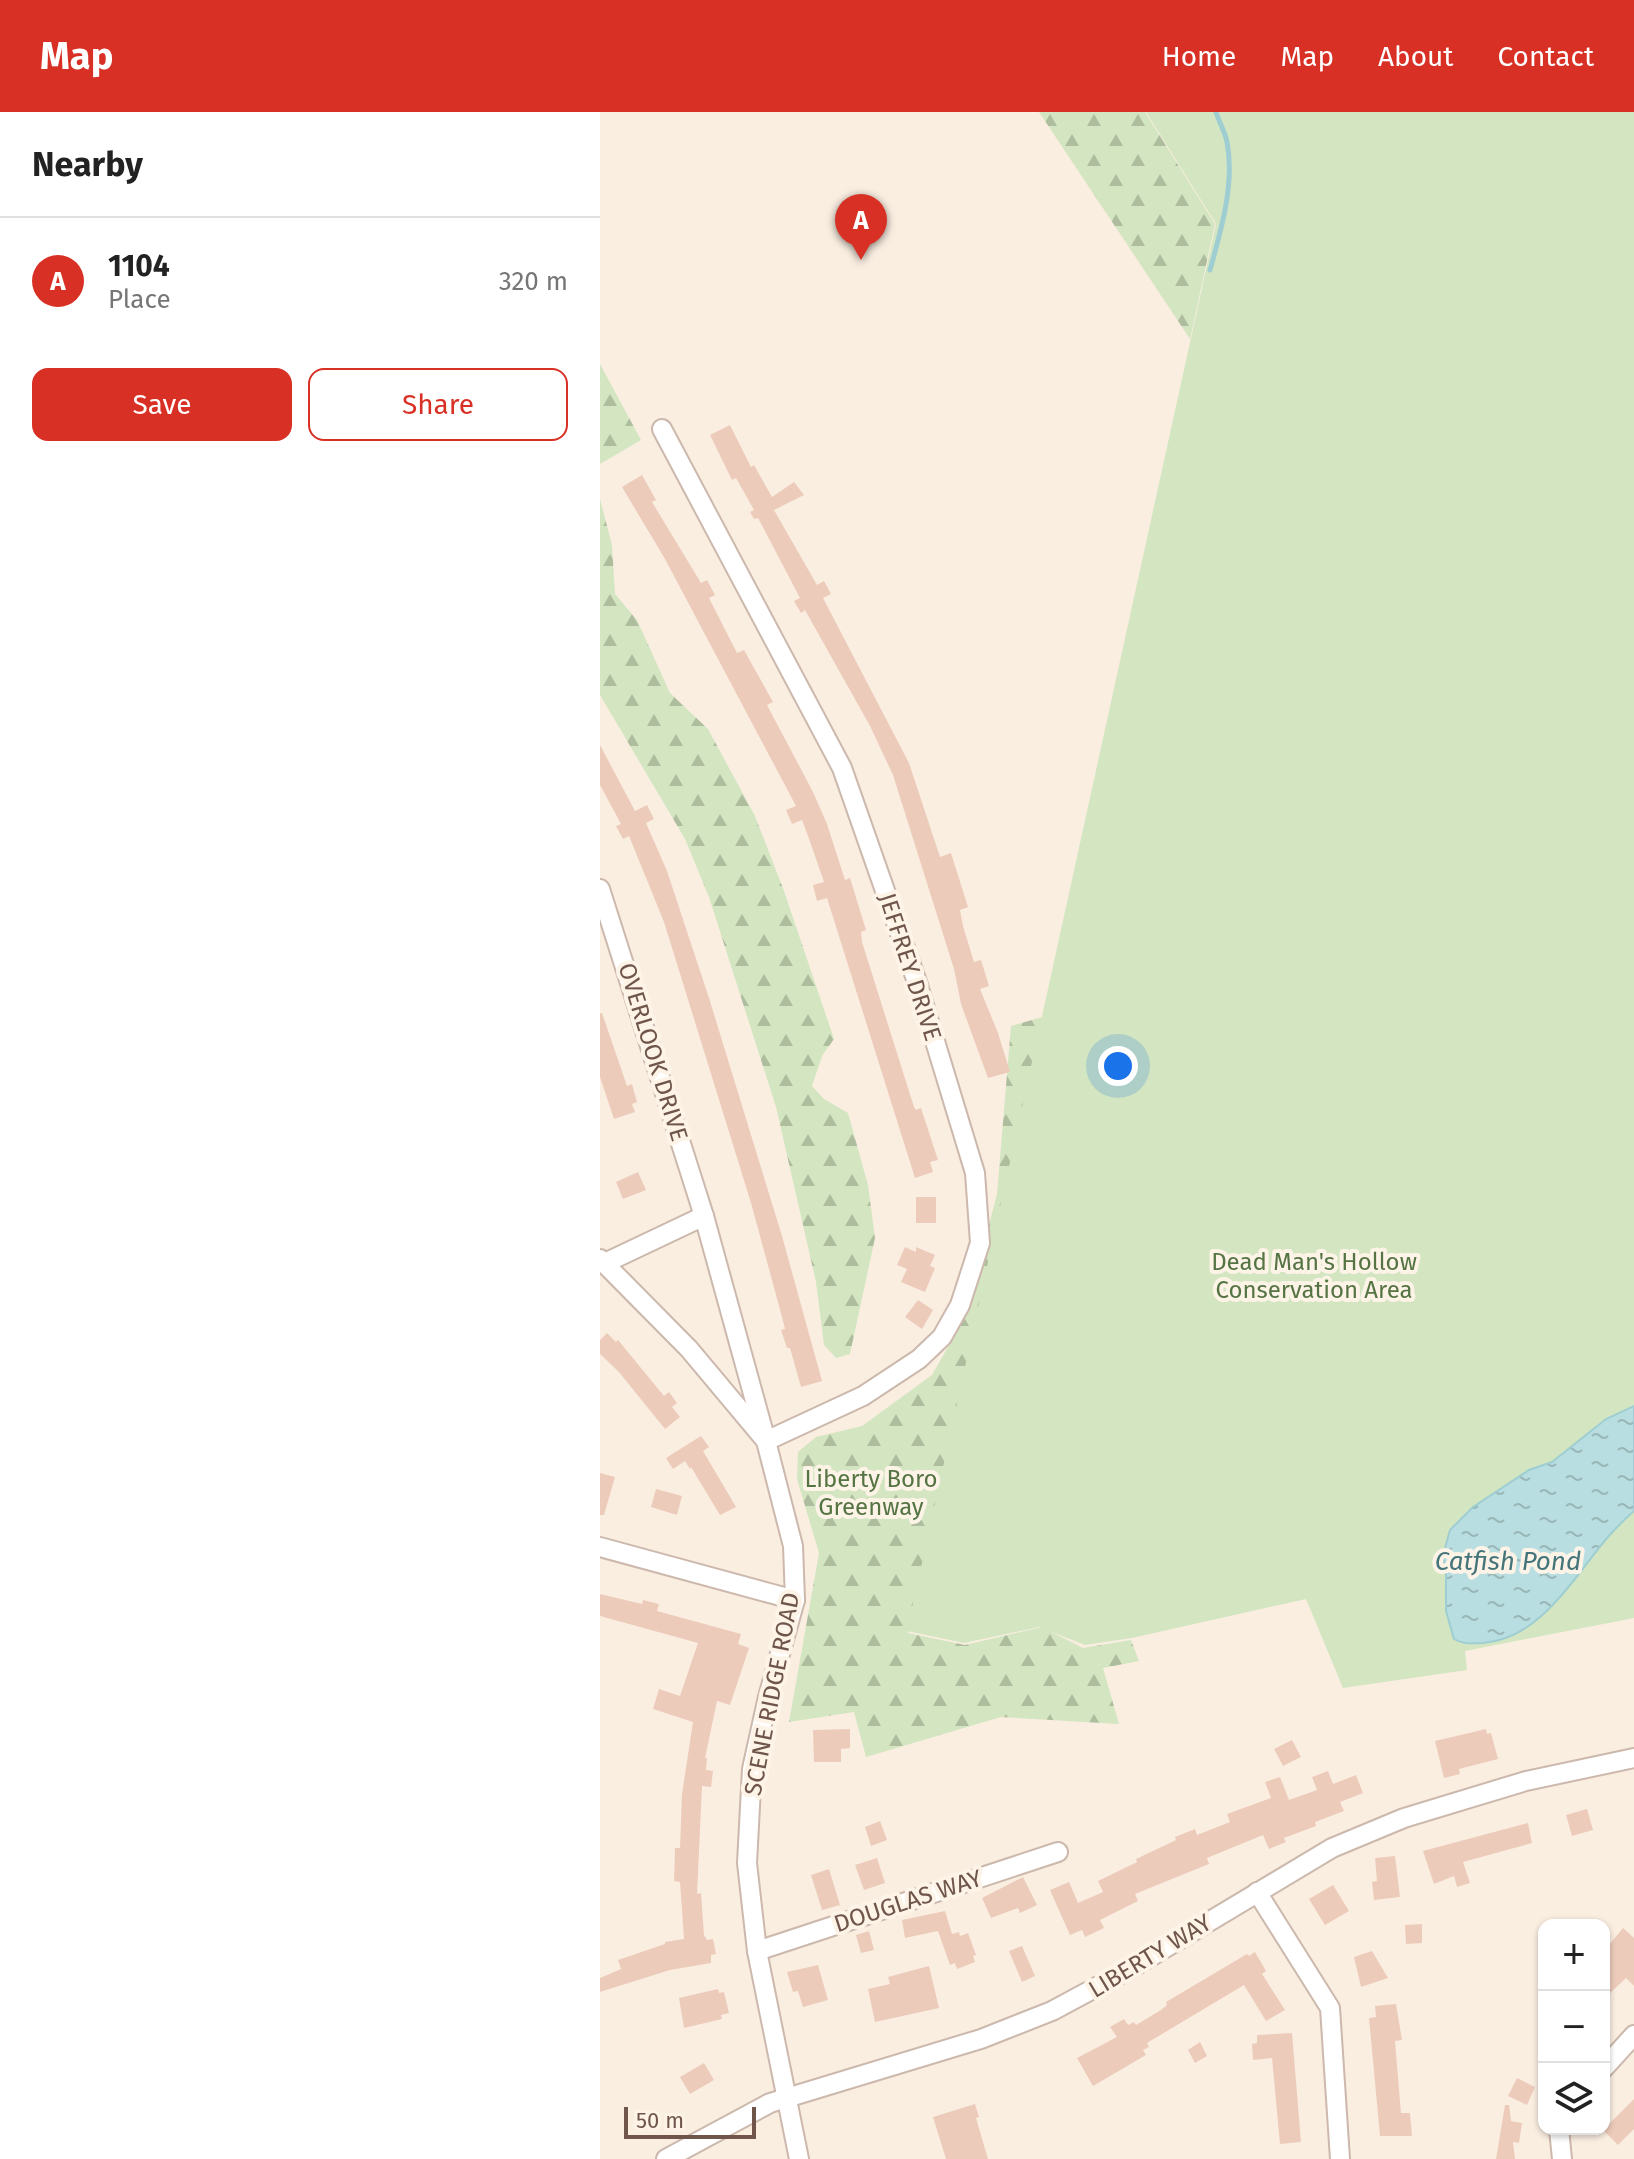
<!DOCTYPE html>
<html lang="en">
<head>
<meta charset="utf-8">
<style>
  :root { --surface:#fff; --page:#f2f2f2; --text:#222; --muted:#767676; --line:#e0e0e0; --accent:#d93025 }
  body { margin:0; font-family:"Fira Sans",sans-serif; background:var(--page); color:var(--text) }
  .controls { position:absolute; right:24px; bottom:24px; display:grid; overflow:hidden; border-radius:16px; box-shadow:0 2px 6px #0004 }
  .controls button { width:72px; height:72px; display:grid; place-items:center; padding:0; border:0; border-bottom:2px solid var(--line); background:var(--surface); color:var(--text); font:40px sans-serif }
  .scale { position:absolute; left:24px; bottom:20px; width:132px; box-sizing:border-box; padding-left:8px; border:4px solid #6f554a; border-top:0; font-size:22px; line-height:28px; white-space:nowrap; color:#6f554a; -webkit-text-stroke:6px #fdf3e7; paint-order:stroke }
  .you { position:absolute; left:518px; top:954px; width:28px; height:28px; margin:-20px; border:6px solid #fff; border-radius:50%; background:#1a73e8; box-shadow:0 0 0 12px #1a73e833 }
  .badge { display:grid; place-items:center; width:52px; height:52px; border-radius:50%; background:var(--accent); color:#fff; font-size:26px; font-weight:700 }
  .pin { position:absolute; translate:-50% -66px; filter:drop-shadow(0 2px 4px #0008) }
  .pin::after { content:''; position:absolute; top:42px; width:28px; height:24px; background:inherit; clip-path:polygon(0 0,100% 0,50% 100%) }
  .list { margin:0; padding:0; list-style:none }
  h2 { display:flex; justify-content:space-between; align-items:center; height:104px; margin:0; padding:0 32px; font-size:34px }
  h2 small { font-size:26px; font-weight:400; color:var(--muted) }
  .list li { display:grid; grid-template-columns:52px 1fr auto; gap:24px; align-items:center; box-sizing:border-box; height:128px; padding:0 32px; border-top:2px solid var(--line) }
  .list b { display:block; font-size:30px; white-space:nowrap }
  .list p { margin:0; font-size:26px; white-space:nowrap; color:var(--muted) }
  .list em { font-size:26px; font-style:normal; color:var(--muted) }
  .actions { display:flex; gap:16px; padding:24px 32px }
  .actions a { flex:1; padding:18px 0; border:2px solid var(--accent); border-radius:16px; text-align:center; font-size:28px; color:var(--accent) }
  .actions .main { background:var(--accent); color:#fff }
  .icon { flex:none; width:44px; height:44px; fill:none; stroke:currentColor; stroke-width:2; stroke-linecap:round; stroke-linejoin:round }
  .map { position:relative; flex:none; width:1034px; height:2047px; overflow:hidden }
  header { display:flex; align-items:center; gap:48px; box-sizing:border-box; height:112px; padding:0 40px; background:var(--accent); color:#fff }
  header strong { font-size:38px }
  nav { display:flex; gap:44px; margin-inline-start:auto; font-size:28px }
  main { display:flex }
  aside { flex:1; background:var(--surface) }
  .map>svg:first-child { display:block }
  .forest { fill:url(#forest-firs) }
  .park { fill:#d3e6c1 }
  .water { fill:url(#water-ripples); stroke:#9fced2; stroke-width:2 }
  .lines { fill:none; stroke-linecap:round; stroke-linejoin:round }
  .stream { stroke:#9fced2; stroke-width:5 }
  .building { fill:#edcbbb }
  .minor-casing { stroke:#ccb8ac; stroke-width:22 }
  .minor { stroke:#fff; stroke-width:18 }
  .labels { text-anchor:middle; stroke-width:8; stroke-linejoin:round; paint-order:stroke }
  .street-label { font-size:24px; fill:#6f554a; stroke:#fdf3e7 }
  .park-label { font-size:24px; fill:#557443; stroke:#fdf3e7 }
  .water-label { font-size:26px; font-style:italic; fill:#43757a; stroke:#fdf3e7 }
</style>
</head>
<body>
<header>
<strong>Map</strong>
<nav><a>Home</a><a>Map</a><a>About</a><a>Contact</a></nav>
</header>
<main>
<aside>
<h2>Nearby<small></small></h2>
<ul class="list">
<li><span class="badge">A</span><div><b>1104</b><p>Place</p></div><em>320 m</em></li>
</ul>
<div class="actions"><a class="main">Save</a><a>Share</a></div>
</aside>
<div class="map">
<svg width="1034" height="2047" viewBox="0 0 1034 2047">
  <defs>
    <pattern id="forest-firs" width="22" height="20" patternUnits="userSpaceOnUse" patternTransform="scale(2)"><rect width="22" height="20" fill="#d3e6c1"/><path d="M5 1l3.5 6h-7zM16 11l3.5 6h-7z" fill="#afbd9f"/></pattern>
    <pattern id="water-ripples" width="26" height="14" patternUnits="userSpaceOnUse" patternTransform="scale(2)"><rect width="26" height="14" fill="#b8dee1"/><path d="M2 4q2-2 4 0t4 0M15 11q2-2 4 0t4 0" fill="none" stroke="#9ab7b8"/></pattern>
  </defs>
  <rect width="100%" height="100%" fill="#faeee1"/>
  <!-- forest -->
  <g class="forest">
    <polygon points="439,0 545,0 615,112 590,227"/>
    <polygon points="0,252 41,328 0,352"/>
    <polygon points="0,387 12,433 15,482 37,508 70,581 108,617 155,704 184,779 234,927 222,944 212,974 224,987 248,1001 268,1073 275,1126 250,1242 236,1246 224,1233 216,1170 176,995 109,785 85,727 0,583"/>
    <polygon points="446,904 308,1521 365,1533 442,1515 483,1536 531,1528 539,1549 503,1556 519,1612 401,1605 266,1645 254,1600 189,1610 219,1441 197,1367 198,1340 216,1325 262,1314 332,1263 365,1205 397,1082 411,914"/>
  </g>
  <!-- park -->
  <polygon class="park" points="546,0 1034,0 1034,1506 865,1539 867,1558 743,1576 706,1487 532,1526 485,1533 439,1515 364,1531 307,1519 616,112"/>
  <!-- water -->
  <path class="water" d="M1034 1294V1399C1025 1407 1016 1416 1008 1425 974 1464 941 1527 883 1531 872 1531 864 1533 854 1527L846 1499V1460L843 1443 850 1418 873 1395 929 1358 952 1350 1006 1307Z"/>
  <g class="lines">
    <!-- stream -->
    <path class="stream" d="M610 158C621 118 635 72 627 30 625 20 619 10 616 0"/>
  </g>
  <!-- building -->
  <g class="building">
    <polygon points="130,313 151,355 154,353 172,385 194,370 204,383 174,398 217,473 224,469 231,482 223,486 309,651 340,745 351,741 368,795 360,798 363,814 374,850 381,848 389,874 380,877 398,921 410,960 388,966 361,892 354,857 293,663 270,614 205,498 201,501 194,489 200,486 158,406 154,407 150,400 154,398 136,366 132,368 110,323"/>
    <polygon points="42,363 56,388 52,390 101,471 107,468 115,483 109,486 137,541 144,538 173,590 167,593 213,680 227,712 245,768 250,766 266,818 261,820 262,830 314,995 316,998 321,996 338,1048 330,1050 333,1060 315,1066 227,786 217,789 213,773 224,770 208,724 202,708 192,712 186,698 196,694 65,447 22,375"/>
    <polygon points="0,633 35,699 47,693 54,707 46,711 67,759 109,886 182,1124 222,1269 201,1275 190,1236 187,1236 181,1218 185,1217 182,1205 151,1091 64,810 29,724 23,727 16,714 21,712 0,673"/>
    <polygon points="0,901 2,901 27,974 32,972 37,990 32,992 35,1000 14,1007 0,965"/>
    <polygon points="38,1060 46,1078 23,1087 16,1070"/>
    <rect x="316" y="1085" width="20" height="26"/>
    <polygon points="305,1135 316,1140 316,1135 335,1143 330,1154 335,1156 325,1180 301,1170 307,1157 297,1153"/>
    <polygon points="318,1188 333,1198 322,1217 305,1205"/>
    <polygon points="7,1221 16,1230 18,1228 64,1284 69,1280 77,1291 72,1295 80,1305 65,1317 19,1260 0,1242 0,1228"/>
    <polygon points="101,1324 109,1335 103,1339 136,1395 120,1403 91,1355 90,1357 85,1349 73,1357 66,1346"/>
    <polygon points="0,1361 15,1365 4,1403 0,1403"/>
    <polygon points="56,1377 82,1384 77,1403 51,1395"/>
    <polygon points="0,1482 42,1492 43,1488 59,1492 57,1499 141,1522 138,1532 149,1536 130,1593 117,1589 105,1646 107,1646 106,1658 113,1659 111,1675 102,1674 97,1782 101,1781 104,1823 107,1828 113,1827 116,1842 111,1843 111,1851 70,1858 0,1880 0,1866 21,1857 18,1848 65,1832 65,1830 84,1827 80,1770 74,1769 75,1736 80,1736 82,1682 93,1610 53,1597 59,1577 80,1584 98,1531 0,1504"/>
    <polygon points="250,1617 250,1636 241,1637 241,1650 214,1650 213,1618"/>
    <polygon points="886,1617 887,1622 891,1621 898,1647 859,1657 860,1662 844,1666 835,1629"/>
    <polygon points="692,1628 701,1645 683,1654 674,1637"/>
    <polygon points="728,1659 733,1672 756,1663 763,1681 740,1690 744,1699 715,1710 716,1714 684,1726 686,1730 669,1737 663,1723 607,1746 609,1752 535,1782 538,1789 500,1808 504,1816 485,1825 482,1818 470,1823 450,1778 469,1770 478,1791 503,1780 498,1769 537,1750 536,1747 576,1728 575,1725 595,1717 597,1723 630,1710 627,1702 671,1686 665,1670 680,1665 689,1688 717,1678 712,1665"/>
    <polygon points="987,1697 993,1718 972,1724 966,1703"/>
    <polygon points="280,1709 287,1728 271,1734 265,1715"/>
    <polygon points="928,1711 932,1731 863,1750 870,1771 857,1775 854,1764 834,1772 823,1739"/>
    <polygon points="795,1744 800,1785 774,1788 772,1770 777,1769 775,1746"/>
    <polygon points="277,1746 285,1771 264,1778 255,1753"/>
    <polygon points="229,1757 240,1793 222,1798 211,1763"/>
    <polygon points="423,1765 437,1793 420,1801 418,1796 391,1806 382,1786"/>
    <polygon points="733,1773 749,1799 725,1813 709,1787"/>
    <polygon points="345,1799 352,1822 359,1820 360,1824 368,1821 376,1843 373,1844 375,1850 357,1857 355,1851 350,1853 338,1819 305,1826 302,1808"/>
    <polygon points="822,1812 822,1831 806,1832 805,1813"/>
    <polygon points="1023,1816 1034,1826 1034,1874 1026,1866 1004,1887 1004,1839"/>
    <polygon points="269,1819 274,1838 261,1841 256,1823"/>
    <polygon points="422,1834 435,1864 422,1870 409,1839"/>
    <polygon points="772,1839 788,1866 761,1875 754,1845"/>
    <polygon points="655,1840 666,1859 662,1862 685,1898 666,1909 644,1873 547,1931 549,1935 543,1938 546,1943 493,1974 477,1946 517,1925 510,1915 524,1907 528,1913 534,1910 536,1913 561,1898 567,1893 566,1890 647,1842 649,1844"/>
    <polygon points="218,1853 228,1888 203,1895 198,1879 193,1880 187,1860"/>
    <polygon points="329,1854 339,1896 275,1910 268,1877 290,1872 288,1865"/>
    <polygon points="118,1877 119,1881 124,1880 129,1901 121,1903 122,1907 84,1916 79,1886"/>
    <polygon points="796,1892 802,1928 795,1929 801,2001 810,2001 812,2024 780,2024 769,1906 776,1905 775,1894"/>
    <polygon points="692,1921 701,2030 680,2032 672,1946 653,1948 652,1932 657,1931 657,1923"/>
    <polygon points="600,1930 607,1944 595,1951 588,1938"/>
    <polygon points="104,1951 114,1968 90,1982 80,1965"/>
    <polygon points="917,1966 935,1975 927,1993 908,1984"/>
    <polygon points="1034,1987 1034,2017 1018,2033 1003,2018"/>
    <polygon points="375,1992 379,2005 376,2006 388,2047 346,2047 333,2005"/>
    <polygon points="905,1993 909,1993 911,2009 922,2011 919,2031 913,2030 915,2047 896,2047"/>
  </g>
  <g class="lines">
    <defs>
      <g id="minor">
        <polyline points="0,777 104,1104 166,1329 263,1284 319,1247 342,1225 360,1193 380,1131 375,1061 317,870 242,656 62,317"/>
        <polyline points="0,1147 89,1237 166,1329 193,1434 195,1488 168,1585 152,1657 147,1751 157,1839 199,2047"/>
        <polyline points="5,1151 104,1104"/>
        <polyline points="0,1435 195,1488"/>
        <polyline points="657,1780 730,1896 740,2047"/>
        <polyline points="157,1839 458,1740"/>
        <polyline points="1004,1956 1034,1923"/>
        <polyline points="959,2017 962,2047"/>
        <polyline points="66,2047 170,1991 381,1927 452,1899 530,1857 732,1736 804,1706 926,1669 1034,1646"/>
      </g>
    </defs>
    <!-- minor casing -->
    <use href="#minor" class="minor-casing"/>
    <!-- minor -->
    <use href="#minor" class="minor"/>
  </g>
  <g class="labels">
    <!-- street labels -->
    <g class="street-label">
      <text transform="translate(310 855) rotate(72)" y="8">JEFFREY DRIVE</text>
      <text transform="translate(53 940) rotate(73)" y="8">OVERLOOK DRIVE</text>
      <text transform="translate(172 1582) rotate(-79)" y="8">SCENE RIDGE ROAD</text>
      <text transform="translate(308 1789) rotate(-18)" y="8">DOUGLAS WAY</text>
      <text transform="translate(550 1844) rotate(-31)" y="8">LIBERTY WAY</text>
    </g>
    <!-- park labels -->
    <g class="park-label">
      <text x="714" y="1158">Dead Man's Hollow<tspan x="714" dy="28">Conservation Area</tspan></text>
      <text x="271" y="1375">Liberty Boro<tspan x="271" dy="28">Greenway</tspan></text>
    </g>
    <!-- water labels -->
    <g class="water-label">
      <text x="908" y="1458">Catfish Pond</text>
    </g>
  </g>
</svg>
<div class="controls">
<button>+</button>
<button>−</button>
<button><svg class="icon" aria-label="layers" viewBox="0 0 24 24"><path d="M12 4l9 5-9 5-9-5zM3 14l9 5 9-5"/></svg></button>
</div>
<div class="scale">50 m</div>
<div class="you"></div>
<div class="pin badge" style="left:261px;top:148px">A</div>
</div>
</main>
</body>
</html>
